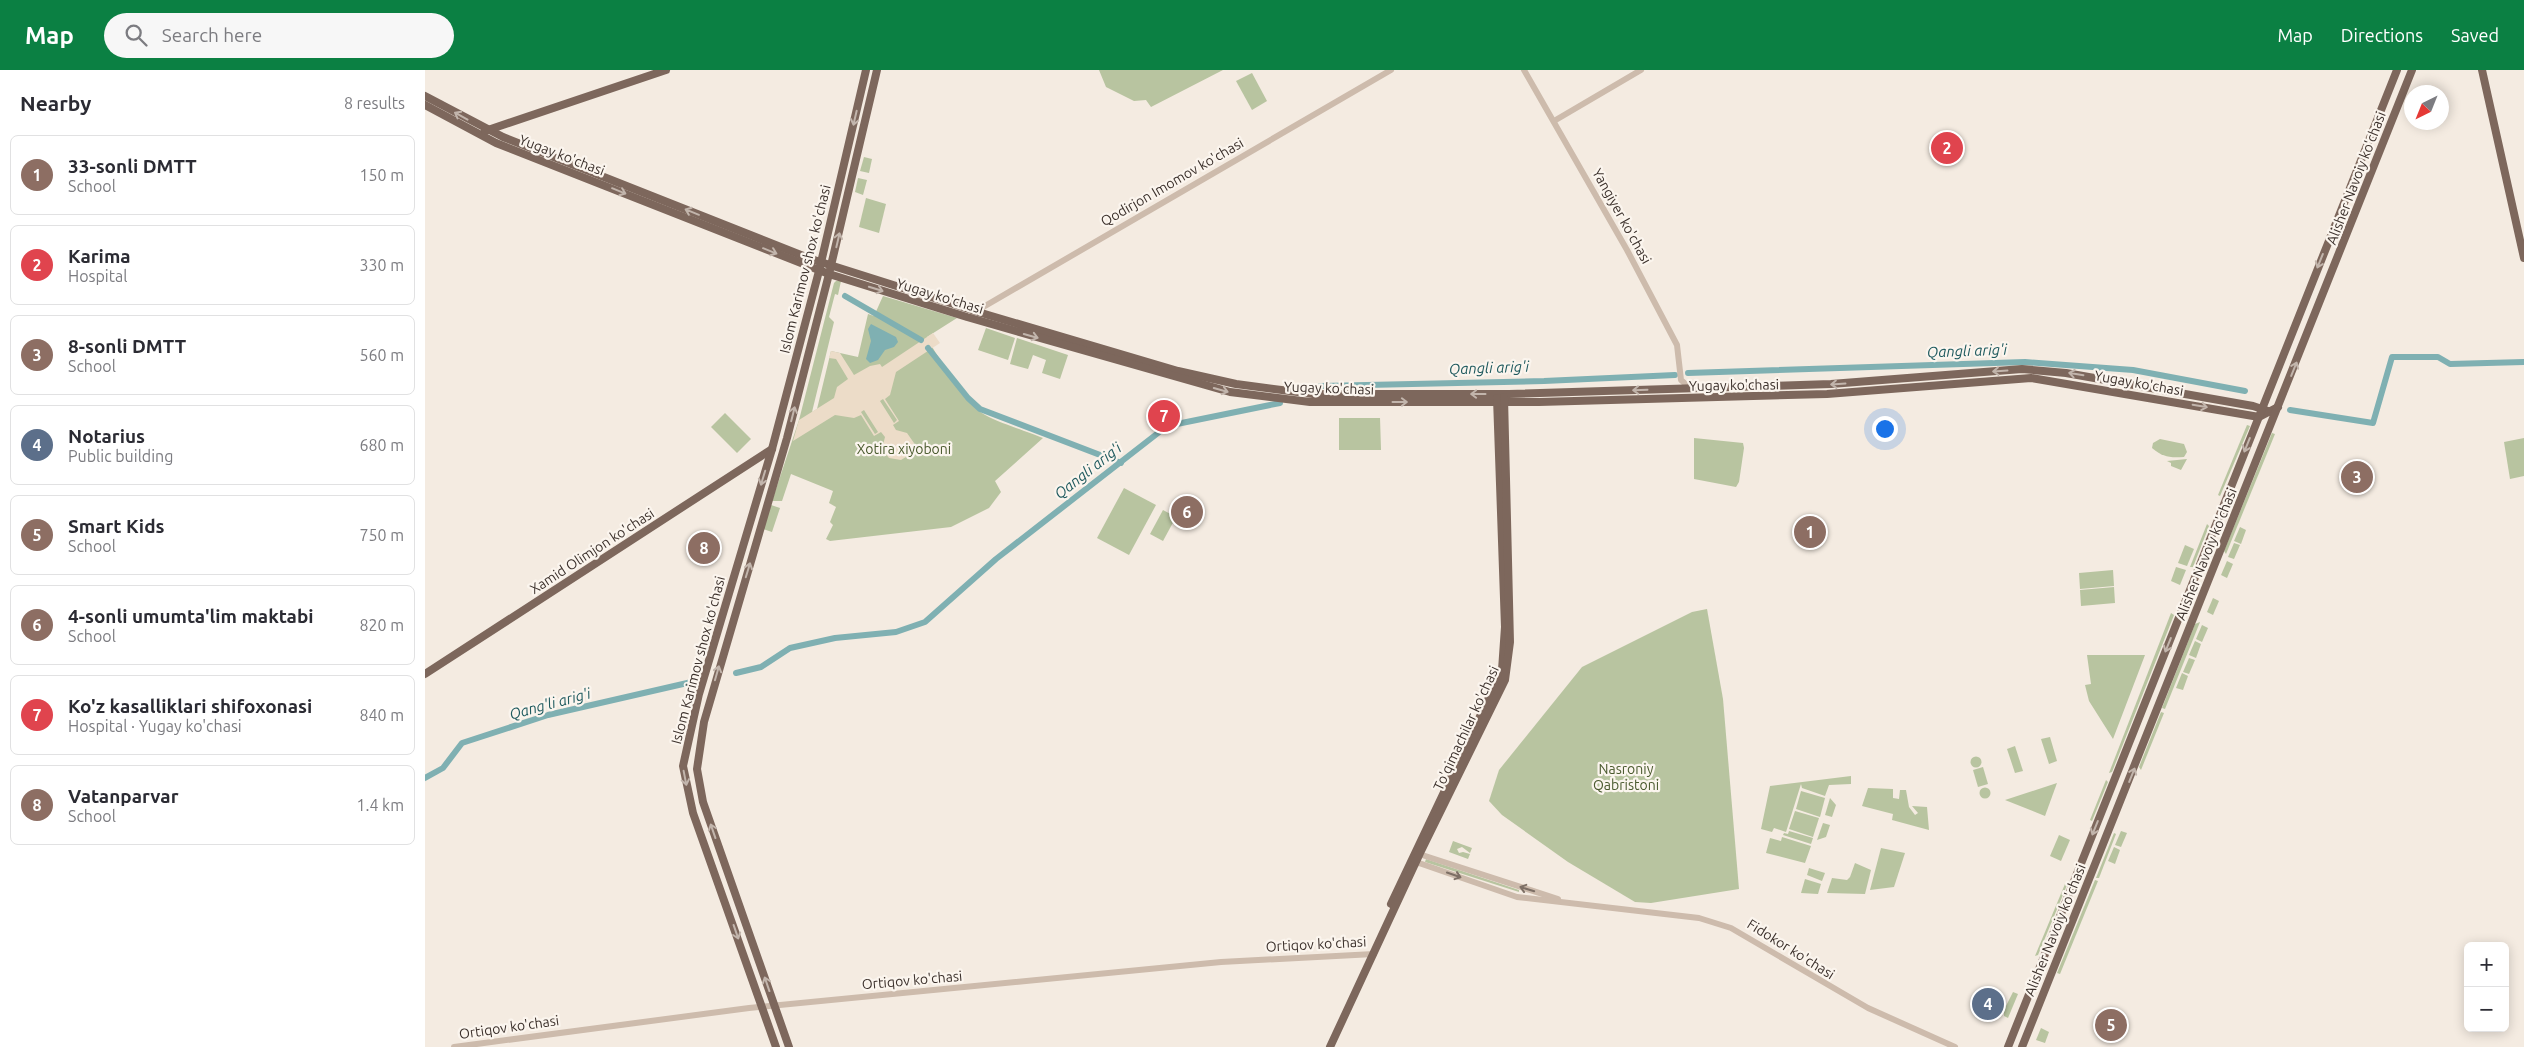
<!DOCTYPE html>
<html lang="en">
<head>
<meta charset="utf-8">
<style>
  :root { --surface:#fff; --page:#f7f7f7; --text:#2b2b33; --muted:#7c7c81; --line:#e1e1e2; --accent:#0b8043 }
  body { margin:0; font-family:Ubuntu,sans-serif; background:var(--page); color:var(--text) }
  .controls { position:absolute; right:15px; bottom:15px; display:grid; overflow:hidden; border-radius:8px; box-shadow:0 2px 12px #0003 }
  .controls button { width:45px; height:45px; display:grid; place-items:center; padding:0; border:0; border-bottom:1px solid var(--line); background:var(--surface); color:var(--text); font:25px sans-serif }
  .compass { position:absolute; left:1979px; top:15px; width:45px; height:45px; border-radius:50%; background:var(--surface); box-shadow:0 2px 12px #0003; rotate:223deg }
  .you { position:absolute; left:1459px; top:358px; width:18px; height:18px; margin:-12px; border:4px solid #fff; border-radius:50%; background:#1a73e8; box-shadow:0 0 0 8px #1a73e833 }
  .badge { display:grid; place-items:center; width:32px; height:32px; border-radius:50%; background:var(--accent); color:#fff; font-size:16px; font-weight:700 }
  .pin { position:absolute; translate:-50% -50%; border:2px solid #fff; box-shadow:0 1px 5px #0006 }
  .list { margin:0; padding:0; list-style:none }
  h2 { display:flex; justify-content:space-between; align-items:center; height:65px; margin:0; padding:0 20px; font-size:21px }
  h2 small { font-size:16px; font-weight:400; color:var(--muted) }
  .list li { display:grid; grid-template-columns:32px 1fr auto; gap:15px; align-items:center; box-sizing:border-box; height:80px; margin:0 10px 10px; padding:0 10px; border:1px solid var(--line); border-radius:8px }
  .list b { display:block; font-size:19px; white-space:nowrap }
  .list p { margin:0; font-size:16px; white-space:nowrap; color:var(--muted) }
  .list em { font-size:16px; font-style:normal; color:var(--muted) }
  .icon { flex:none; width:28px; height:28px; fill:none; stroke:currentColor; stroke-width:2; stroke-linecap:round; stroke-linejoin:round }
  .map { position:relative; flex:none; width:2099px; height:977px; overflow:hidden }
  header { display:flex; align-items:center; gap:30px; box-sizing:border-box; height:70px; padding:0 25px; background:var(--accent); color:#fff }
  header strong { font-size:24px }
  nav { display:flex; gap:28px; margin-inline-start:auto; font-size:18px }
  .search { width:350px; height:45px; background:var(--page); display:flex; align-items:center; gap:12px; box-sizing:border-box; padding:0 18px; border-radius:28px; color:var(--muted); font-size:19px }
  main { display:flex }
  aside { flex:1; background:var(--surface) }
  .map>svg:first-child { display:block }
  .green { fill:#b8c4a0 }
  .plaza { fill:#ecdcc8; fill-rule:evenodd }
  .water { fill:#7fb0b2 }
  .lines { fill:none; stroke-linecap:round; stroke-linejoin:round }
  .canal { stroke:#7fb0b2; stroke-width:6 }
  .minor { stroke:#cdbbac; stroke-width:6 }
  .major { stroke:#7d675c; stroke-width:8 }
  .oneway { stroke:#c2b5ac }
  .oneway2 { stroke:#7d6f65 }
  .labels { text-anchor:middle; stroke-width:4.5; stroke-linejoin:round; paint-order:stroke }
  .street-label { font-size:14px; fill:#3b302b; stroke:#fbf5ee }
  .park-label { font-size:14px; fill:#4a5a2e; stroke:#fbf5ee }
  .water-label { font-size:15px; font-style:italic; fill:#1f5a5e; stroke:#fbf5ee }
</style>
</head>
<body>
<header>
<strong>Map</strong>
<div class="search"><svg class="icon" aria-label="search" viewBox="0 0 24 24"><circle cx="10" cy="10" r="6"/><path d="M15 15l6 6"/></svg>Search here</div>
<nav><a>Map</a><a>Directions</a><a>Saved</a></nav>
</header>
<main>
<aside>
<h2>Nearby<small>8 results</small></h2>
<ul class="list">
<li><span class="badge" style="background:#8d6e63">1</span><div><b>33-sonli DMTT</b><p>School</p></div><em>150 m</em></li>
<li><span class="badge" style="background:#e0444e">2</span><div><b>Karima</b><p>Hospital</p></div><em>330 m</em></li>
<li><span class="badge" style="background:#8d6e63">3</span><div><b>8-sonli DMTT</b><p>School</p></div><em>560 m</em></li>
<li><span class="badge" style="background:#5c6f8a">4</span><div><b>Notarius</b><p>Public building</p></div><em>680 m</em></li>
<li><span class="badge" style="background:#8d6e63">5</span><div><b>Smart Kids</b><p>School</p></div><em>750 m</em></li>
<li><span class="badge" style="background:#8d6e63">6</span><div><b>4-sonli umumta'lim maktabi</b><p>School</p></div><em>820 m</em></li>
<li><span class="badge" style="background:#e0444e">7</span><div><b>Ko'z kasalliklari shifoxonasi</b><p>Hospital · Yugay ko'chasi</p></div><em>840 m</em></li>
<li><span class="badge" style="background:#8d6e63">8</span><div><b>Vatanparvar</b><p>School</p></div><em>1.4 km</em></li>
</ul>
</aside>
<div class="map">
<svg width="2099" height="977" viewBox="0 0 2099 977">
  <rect width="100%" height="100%" fill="#f4ebe1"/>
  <!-- green -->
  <g class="green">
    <polygon points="674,0 798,0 726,37 721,30 709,31 681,17"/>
    <polygon points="827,3 842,31 827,40 811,11"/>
    <polygon points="439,87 447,89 444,103 435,101"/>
    <polygon points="433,108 442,110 438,125 430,122"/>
    <polygon points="441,128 461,134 454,163 434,157"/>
    <path d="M411 211H416L413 225 410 224 404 247 409 252 387 342 392 339 406 281 433 287 443 244 449 246 458 226 532 248 502 267C506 279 547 336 557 343 570 352 602 361 618 368L570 411 576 422 564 438 526 457 405 471 401 469 408 455 405 452 411 437 404 433 408 421 366 404 357 431H347L374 350 409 213Z"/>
    <polygon points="561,258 590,268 583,290 553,280"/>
    <polygon points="592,268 643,285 635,309 617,303 621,290 608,285 603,299 585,294"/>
    <polygon points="300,343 326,369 312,383 286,357"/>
    <polygon points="914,348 955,348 956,380 914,380"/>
    <polygon points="1822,355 1825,356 1795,426 1793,425"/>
    <polygon points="1847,363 1850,364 1801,484 1799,481"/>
    <polygon points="1269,368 1318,373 1319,378 1314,412 1311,417 1269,409"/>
    <polygon points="2099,368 2099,406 2085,409 2079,372"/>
    <path d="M1735 369 1759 374 1762 382 1759 387C1744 388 1738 387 1727 378L1728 373Z"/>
    <polygon points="1762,389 1756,400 1746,396 1746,393 1742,391"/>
    <polygon points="699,418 731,435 704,485 672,468"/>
    <polygon points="346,435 355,438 347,462 338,459"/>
    <polygon points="738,440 751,447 738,471 725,464"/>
    <polygon points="1782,454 1784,456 1768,497 1765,497"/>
    <polygon points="1815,457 1821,460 1816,474 1809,471"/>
    <polygon points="1809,473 1815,475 1809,489 1803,487"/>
    <polygon points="1760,475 1769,479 1762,496 1753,493"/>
    <polygon points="1802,491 1808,494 1802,508 1796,505"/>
    <polygon points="1751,497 1761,500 1755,515 1746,511"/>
    <polygon points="1688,500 1689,516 1655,519 1654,503"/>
    <polygon points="1689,517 1690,533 1656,536 1655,520"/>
    <polygon points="1788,528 1794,531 1788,545 1782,542"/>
    <polygon points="1282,539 1298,629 1314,819 1226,833 1210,832 1143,792 1077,745 1064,731 1074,700 1157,597 1267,542"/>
    <polygon points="1746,543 1749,545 1687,702 1684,703"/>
    <polygon points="1775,552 1740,639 1737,638 1770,554"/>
    <polygon points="1777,555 1783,558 1777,572 1771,569"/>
    <polygon points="1770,571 1776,574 1771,588 1764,585"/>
    <polygon points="1662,585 1720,585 1688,669 1664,631 1660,615 1666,614"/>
    <polygon points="1764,588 1770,590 1764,604 1758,602"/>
    <polygon points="1757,603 1763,606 1758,620 1751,618"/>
    <polygon points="1736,642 1739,643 1716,700 1714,697"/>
    <polygon points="1625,667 1632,691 1624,694 1616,669"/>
    <polygon points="1590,676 1598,701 1590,703 1582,679"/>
    <circle cx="1551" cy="692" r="5.5"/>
    <polygon points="1558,697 1563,714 1553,717 1548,700"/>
    <polygon points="1426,706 1426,714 1404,715 1400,726 1377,718 1376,714 1361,762 1349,758 1347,762 1336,759 1345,716"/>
    <polygon points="1681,710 1683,712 1667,751 1665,750"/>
    <polygon points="1632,713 1620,746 1580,730"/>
    <circle cx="1560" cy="723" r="5.5"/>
    <polygon points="1443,718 1468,719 1468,728 1474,729 1475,720 1481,720 1484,737 1490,745 1493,743 1487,736 1502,737 1504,760 1467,750 1468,744 1437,736"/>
    <polygon points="1376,721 1400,728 1395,747 1371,739"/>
    <polygon points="1405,728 1411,735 1407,747 1400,745"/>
    <polygon points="1370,741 1394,748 1388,767 1364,759"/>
    <polygon points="1398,753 1405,755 1401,767 1392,770"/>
    <polygon points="1364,761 1388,768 1386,774 1358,765 1359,763 1363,764"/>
    <polygon points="1696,761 1702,763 1696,777 1690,775"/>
    <polygon points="1689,763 1691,764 1674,808 1671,808"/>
    <polygon points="1634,765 1645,770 1636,791 1625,786"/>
    <polygon points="1357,767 1386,776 1380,793 1341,783 1345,768 1356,771"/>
    <polygon points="1028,771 1047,778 1045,783 1037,777 1032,779 1034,783 1038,782 1045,784 1043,789 1024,782"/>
    <polygon points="1689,777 1695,780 1690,794 1683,791"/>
    <polygon points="1456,778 1480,783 1469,817 1445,820"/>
    <polygon points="1001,789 1094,820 1094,822 1000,792"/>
    <polygon points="1430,793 1446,800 1440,824 1402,823 1407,808 1422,810 1425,807"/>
    <polygon points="1384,798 1400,803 1397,811 1382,805"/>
    <polygon points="1380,809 1396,814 1393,824 1376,823"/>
    <polygon points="1670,810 1673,811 1635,904 1632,903"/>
    <polygon points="1640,814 1642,815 1613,885 1610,886"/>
    <polygon points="1588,922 1593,924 1583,948 1579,946 1579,940"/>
    <polygon points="1616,958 1624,962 1620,973 1611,970"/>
  </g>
  <!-- plaza -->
  <path class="plaza" d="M508 263 515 273 471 302 465 325 460 329 474 351 468 355 471 360 482 363 489 373 486 384 476 390 464 388 457 379 460 367 456 362 449 366 436 345 429 348 410 345 368 371 374 350 409 328 412 317 423 309 411 289 404 288 406 281 415 283 429 305 445 296 455 294 457 297ZM458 329 472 350 469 353 455 331ZM439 340 453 362 450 364 436 342Z"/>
  <!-- water -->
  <polygon class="water" points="446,254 471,267 473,272 469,277 460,280 453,290 445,293 441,289 446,271 443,259"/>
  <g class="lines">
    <!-- canal -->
    <g class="canal">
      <polyline points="420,226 496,270"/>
      <polyline points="503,278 543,328 555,339 696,393"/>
      <polyline points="1263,303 1600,292 1708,300 1820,321"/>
      <polyline points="880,321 896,316 1119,311 1250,305"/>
      <polyline points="1865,340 1948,353 1967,287 2013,287 2025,294 2099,292"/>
      <polyline points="311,603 336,597 365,578 410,568 471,562 500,552 571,489 742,356 855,333"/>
      <polyline points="0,708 18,698 37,673 123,645 271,611"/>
    </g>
    <!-- minor -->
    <g class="minor">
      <polyline points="1099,0 1202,180 1252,275 1256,310 1265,318"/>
      <polyline points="1129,51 1216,0"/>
      <polyline points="548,243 966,0"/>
      <polyline points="991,783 1133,829"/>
      <polyline points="988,795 994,793 1092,827 1274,848 1306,858 1443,938 1530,977"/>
      <polyline points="29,977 324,938 796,892 949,884"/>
    </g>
    <!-- major -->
    <g class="major">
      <polyline points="2057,0 2099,188"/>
      <polyline points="0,26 78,67 386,189 563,245 753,301 811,314 888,324 1084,324 1406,314 1597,299 1641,303 1828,336 1849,343"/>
      <polyline points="0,35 71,73 404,204 542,247 805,322 885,332 1114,332 1402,324 1606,308 1834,347 1853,337"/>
      <polyline points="60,61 241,0"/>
      <polyline points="0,604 347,379"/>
      <polyline points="966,834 1077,600 1080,557 1072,328"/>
      <polyline points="351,977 268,743 258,696 274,624 347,379 394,201 441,0"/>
      <polyline points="364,977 278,732 272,699 279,652 362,368 404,204 452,0"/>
      <polyline points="905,977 995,783 1080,610 1085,572 1079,327"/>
      <polyline points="1583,977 1972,0"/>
      <polyline points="1597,977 1987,0"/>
    </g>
  </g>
  <!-- one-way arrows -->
  <defs><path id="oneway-shaft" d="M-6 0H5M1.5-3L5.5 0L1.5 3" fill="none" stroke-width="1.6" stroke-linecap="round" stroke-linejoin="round" transform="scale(1.25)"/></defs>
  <g class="oneway">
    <use href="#oneway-shaft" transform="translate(36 46) rotate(-151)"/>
    <use href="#oneway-shaft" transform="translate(430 48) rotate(103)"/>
    <use href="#oneway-shaft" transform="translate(194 121) rotate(22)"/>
    <use href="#oneway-shaft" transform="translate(267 142) rotate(-158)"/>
    <use href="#oneway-shaft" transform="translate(413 170) rotate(-77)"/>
    <use href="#oneway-shaft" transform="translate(345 181) rotate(22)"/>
    <use href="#oneway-shaft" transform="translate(1895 191) rotate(112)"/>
    <use href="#oneway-shaft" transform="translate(451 219) rotate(17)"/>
    <use href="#oneway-shaft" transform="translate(606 266) rotate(16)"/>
    <use href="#oneway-shaft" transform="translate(1869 299) rotate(-68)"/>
    <use href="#oneway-shaft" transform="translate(1575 301) rotate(176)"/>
    <use href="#oneway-shaft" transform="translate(1651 304) rotate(-171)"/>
    <use href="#oneway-shaft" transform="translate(1413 314) rotate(176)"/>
    <use href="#oneway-shaft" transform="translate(796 320) rotate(16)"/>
    <use href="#oneway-shaft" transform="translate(1215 320) rotate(178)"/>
    <use href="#oneway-shaft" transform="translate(1053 324) rotate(180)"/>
    <use href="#oneway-shaft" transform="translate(975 332)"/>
    <use href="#oneway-shaft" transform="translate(1775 336) rotate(10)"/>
    <use href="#oneway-shaft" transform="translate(368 344) rotate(-76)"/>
    <use href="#oneway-shaft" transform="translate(1822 375) rotate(112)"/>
    <use href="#oneway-shaft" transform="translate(338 408) rotate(107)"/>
    <use href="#oneway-shaft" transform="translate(323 500) rotate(-73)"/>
    <use href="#oneway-shaft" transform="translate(1743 575) rotate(112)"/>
    <use href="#oneway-shaft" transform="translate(292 603) rotate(-74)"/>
    <use href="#oneway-shaft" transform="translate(1707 705) rotate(-68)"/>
    <use href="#oneway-shaft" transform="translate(260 708) rotate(79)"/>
    <use href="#oneway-shaft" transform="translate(1670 758) rotate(112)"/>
    <use href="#oneway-shaft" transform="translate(288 761) rotate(-109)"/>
    <use href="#oneway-shaft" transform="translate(311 862) rotate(71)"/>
    <use href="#oneway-shaft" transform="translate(342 914) rotate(-109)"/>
  </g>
  <g class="oneway2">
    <use href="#oneway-shaft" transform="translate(1029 805) rotate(19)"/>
    <use href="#oneway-shaft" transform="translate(1102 819) rotate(-163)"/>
  </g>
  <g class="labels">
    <!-- street labels -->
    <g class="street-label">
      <text transform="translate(137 85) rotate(21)" y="5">Yugay ko'chasi</text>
      <text transform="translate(1931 108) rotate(-69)" y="5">Alisher Navoiy ko'chasi</text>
      <text transform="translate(747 112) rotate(-30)" y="5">Qodirjon Imomov ko'chasi</text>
      <text transform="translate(1197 146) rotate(61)" y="5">Yangiyer ko'chasi</text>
      <text transform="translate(380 199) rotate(-76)" y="5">Islom Karimov shox ko'chasi</text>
      <text transform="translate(515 226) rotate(17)" y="5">Yugay ko'chasi</text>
      <text transform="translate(1714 313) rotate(10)" y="5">Yugay ko'chasi</text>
      <text transform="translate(1309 315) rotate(-1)" y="5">Yugay ko'chasi</text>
      <text transform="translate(904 318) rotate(2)" y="5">Yugay ko'chasi</text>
      <text transform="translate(167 481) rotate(-33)" y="5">Xamid Olimjon ko'chasi</text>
      <text transform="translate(1781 484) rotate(-68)" y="5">Alisher Navoiy ko'chasi</text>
      <text transform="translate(273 590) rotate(-75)" y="5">Islom Karimov shox ko'chasi</text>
      <text transform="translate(1041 658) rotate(-65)" y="5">To'qimachilar ko'chasi</text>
      <text transform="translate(1630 860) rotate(-68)" y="5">Alisher Navoiy ko'chasi</text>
      <text transform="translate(891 874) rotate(-3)" y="5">Ortiqov ko'chasi</text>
      <text transform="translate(1366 879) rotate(32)" y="5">Fidokor ko'chasi</text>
      <text transform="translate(487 910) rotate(-5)" y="5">Ortiqov ko'chasi</text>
      <text transform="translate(84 957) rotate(-8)" y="5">Ortiqov ko'chasi</text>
    </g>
    <!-- park labels -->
    <g class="park-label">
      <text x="479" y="384">Xotira xiyoboni</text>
      <text x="1201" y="704">Nasroniy<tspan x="1201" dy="16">Qabristoni</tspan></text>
    </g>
    <!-- water labels -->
    <g class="water-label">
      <text transform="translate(1542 281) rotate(-2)" y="5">Qangli arig'i</text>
      <text transform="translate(1064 298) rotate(-2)" y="5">Qangli arig'i</text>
      <text transform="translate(663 401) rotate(-38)" y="5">Qangli arig'i</text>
      <text transform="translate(125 634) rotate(-15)" y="5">Qang'li arig'i</text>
    </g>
  </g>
</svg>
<div class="controls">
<button>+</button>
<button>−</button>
</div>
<svg class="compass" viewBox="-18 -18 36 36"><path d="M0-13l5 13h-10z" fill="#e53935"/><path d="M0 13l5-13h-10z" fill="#7c7c81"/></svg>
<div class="you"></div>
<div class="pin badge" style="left:1385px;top:462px;background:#8d6e63">1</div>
<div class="pin badge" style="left:1522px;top:78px;background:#e0444e">2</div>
<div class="pin badge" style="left:1932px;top:407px;background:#8d6e63">3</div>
<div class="pin badge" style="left:1563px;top:934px;background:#5c6f8a">4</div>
<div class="pin badge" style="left:1686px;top:955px;background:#8d6e63">5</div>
<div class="pin badge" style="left:762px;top:442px;background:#8d6e63">6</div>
<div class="pin badge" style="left:739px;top:346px;background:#e0444e">7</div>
<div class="pin badge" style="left:279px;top:478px;background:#8d6e63">8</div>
</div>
</main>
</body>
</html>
